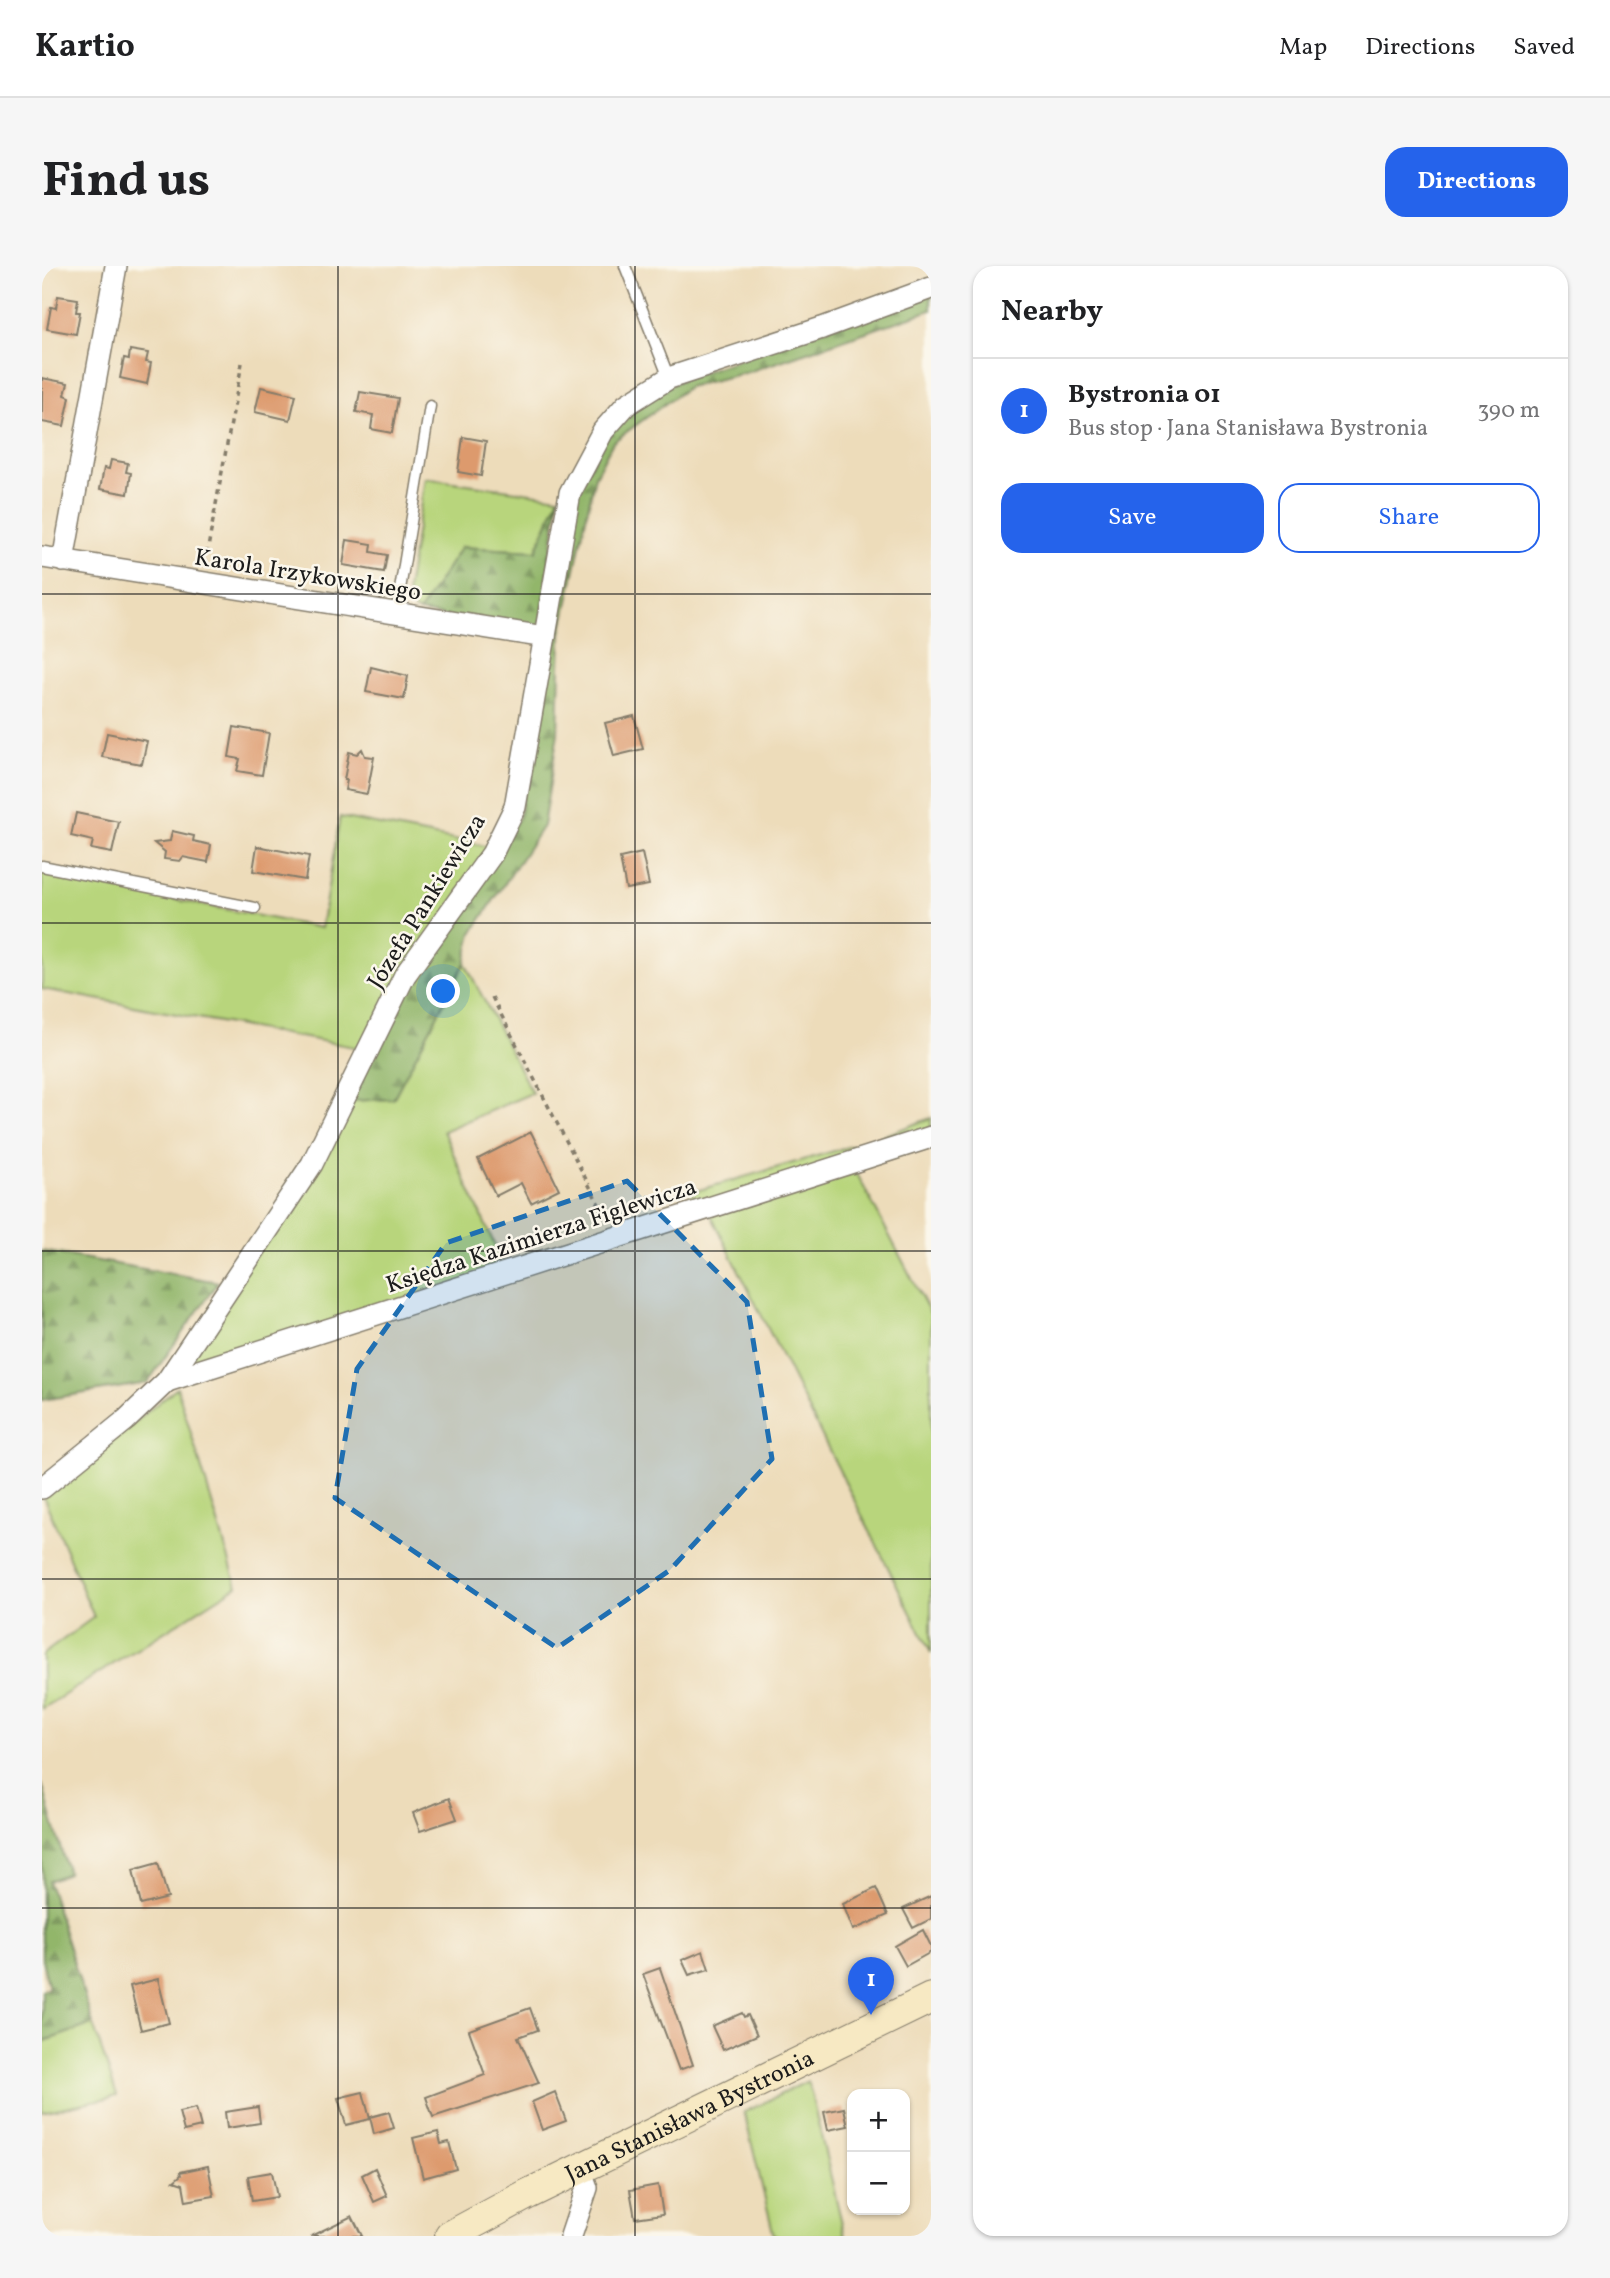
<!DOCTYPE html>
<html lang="en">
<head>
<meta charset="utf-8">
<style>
  :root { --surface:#fff; --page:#f6f6f6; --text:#202124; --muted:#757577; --line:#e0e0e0; --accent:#2563eb }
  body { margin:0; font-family:Vollkorn,serif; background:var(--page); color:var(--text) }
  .controls { position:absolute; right:21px; bottom:21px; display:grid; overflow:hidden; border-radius:14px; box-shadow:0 2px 5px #0004 }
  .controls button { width:63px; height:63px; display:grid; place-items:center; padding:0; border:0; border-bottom:2px solid var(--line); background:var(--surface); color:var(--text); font:35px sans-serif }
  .you { position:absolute; left:402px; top:726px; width:24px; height:24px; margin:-18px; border:5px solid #fff; border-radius:50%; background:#1a73e8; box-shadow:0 0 0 10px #1a73e833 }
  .badge { display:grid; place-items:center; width:46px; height:46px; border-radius:50%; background:var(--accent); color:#fff; font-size:23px; font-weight:700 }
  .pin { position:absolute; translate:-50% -58px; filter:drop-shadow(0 2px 4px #0008) }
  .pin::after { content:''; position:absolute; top:37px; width:24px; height:21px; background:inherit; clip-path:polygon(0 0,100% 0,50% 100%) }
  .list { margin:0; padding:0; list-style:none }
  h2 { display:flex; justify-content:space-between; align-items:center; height:91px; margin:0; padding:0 28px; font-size:30px }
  h2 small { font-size:23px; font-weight:400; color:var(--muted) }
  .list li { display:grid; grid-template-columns:46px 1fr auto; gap:21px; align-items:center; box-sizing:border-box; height:105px; padding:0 28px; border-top:2px solid var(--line) }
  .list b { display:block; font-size:26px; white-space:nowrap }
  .list p { margin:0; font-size:23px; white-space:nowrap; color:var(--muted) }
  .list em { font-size:23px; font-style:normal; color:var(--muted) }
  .actions { display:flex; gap:14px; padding:21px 28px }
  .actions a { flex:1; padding:16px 0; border:2px solid var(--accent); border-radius:21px; text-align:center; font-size:24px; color:var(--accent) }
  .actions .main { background:var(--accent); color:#fff }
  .map { position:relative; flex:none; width:889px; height:1970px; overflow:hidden; border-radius:21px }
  header { display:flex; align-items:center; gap:42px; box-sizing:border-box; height:98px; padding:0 35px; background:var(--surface); border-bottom:2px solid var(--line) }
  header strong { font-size:33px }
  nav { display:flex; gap:38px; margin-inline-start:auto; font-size:24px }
  .intro { display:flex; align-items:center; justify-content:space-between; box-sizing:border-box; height:168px; padding:0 42px }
  h1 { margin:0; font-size:49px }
  .button { padding:18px 32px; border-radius:21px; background:var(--accent); color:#fff; font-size:24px; font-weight:700 }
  main { display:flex; gap:42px; padding:0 42px }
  aside { flex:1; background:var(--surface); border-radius:21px; box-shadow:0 2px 5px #0004 }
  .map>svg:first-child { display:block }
  .grass { fill:#b8d57b; stroke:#6a784c; stroke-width:2 }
  .forest { fill:url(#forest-firs); stroke:#576944; stroke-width:2 }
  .building { fill:#dd9a6d }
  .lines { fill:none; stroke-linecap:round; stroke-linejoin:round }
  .lane-casing { stroke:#847c6b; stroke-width:13 }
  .street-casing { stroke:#847c6b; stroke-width:24 }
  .secondary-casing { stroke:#847c6b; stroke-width:32 }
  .path { stroke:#847c6b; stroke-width:3.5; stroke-dasharray:5 5; stroke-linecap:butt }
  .lane { stroke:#fff; stroke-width:10 }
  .street { stroke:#fff; stroke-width:21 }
  .secondary { stroke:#f7e9c3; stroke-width:30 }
  .marked { fill:#1f6fb2; fill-opacity:0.2; stroke:#1f6fb2; stroke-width:5; stroke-dasharray:14 9; stroke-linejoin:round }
  .grid { fill:none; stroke:#1c1c1c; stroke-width:2; stroke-opacity:0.55 }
  .labels { text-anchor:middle; stroke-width:5; stroke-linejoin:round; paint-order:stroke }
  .street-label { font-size:24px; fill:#1c1c1c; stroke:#fbf7ec }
</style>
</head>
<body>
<header>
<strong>Kartio</strong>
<nav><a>Map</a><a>Directions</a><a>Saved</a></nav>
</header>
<div class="intro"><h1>Find us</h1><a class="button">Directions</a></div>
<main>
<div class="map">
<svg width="889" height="1970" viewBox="0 0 889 1970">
  <defs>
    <pattern id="forest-firs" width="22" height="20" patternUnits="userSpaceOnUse" patternTransform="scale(1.75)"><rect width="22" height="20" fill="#92b66b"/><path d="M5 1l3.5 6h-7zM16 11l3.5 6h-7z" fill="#769357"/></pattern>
  </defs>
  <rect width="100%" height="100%" fill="#fbf7ec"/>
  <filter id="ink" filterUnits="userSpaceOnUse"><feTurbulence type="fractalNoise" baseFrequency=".0143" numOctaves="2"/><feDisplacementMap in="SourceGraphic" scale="14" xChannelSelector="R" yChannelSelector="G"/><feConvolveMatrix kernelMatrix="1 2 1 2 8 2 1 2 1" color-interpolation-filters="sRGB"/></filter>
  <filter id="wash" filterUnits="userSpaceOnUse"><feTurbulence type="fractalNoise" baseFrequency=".00686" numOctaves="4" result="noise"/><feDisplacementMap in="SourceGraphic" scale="28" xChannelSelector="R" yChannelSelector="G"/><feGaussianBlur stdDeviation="1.57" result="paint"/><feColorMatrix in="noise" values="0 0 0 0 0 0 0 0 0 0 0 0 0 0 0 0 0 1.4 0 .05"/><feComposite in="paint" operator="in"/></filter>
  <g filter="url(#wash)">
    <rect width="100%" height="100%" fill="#eddcba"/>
    <!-- grass -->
    <g class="grass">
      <polygon points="383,212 517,231 494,285 419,281 377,346 371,343 365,324"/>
      <polygon points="298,551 447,581 317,782 0,723 0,608 279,662"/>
      <polygon points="423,697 490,827 401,865 463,1002 141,1105 306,835 351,833"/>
      <polygon points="889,852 889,865 624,952 654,925 830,874"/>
      <polygon points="814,906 889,1049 889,1387 668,947"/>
      <polygon points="135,1121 195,1320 0,1443 0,1389 52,1351 2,1232"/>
      <polygon points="51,1758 75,1830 0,1846 0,1776"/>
      <polygon points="766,1815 803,1970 732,1970 702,1846"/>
    </g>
    <!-- forest -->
    <g class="forest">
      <polygon points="889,26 889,44 706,106 646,121 571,176 553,210 519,367 516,467 501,560 430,667 423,697 351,833 306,835 371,711 477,552 532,230 566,167 592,138 641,113"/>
      <polygon points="517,231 498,366 377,346 419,281 494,285"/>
      <polygon points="0,985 176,1016 105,1117 0,1134"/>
      <polygon points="0,1518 26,1607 6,1615 51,1758 0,1776 0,1724 7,1722 0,1694"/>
    </g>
    <g id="blocks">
      <!-- building -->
      <g class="building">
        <polygon points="16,30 36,33 34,46 38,46 34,68 5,63 9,41 14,42"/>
        <polygon points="88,84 106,87 104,96 109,97 105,118 78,112 82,92 87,93"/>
        <polygon points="0,112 26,117 23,129 28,131 22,160 0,156"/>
        <polygon points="219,121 254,129 248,154 213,146"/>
        <polygon points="318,126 356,132 350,167 329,163 331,149 314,146"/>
        <polygon points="421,171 444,175 439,210 416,206"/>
        <polygon points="69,194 86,197 84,206 89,207 86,228 58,223 62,202 67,203"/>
        <polygon points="305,274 330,278 329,286 345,289 342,306 301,299"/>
        <polygon points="329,401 366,410 362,433 324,426"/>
        <polygon points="592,450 601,483 572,490 563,457"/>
        <polygon points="192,461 227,467 220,509 195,505 198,493 187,491"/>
        <polygon points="65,467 105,475 100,498 60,491"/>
        <polygon points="320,483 323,490 332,491 325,528 303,524 305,514 302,514 307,486 315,488"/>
        <polygon points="34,547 77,556 70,587 49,583 51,575 29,570"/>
        <polygon points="130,565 152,570 151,575 169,579 166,596 141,591 138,595 122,593 123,586 112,577 128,575"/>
        <polygon points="215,580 267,590 263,614 211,605"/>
        <polygon points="600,587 607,619 584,623 578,592"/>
        <polygon points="489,866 517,923 489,937 479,917 454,930 436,893"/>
        <polygon points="407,1532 415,1553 378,1565 371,1547"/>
        <polygon points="116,1597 126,1632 99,1639 91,1604"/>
        <polygon points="834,1622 846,1649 811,1664 801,1638"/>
        <polygon points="889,1630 889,1653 871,1662 861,1643"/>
        <polygon points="881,1664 889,1680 889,1686 864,1700 853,1680"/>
        <polygon points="661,1685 667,1703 647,1709 640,1694"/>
        <polygon points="618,1702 651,1799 637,1804 601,1708"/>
        <polygon points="116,1713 127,1757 99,1764 88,1720"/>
        <polygon points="488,1742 496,1764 476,1771 497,1817 391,1851 384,1831 443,1809 427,1764"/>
        <polygon points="700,1747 702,1751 706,1749 715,1769 681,1784 670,1760"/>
        <polygon points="321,1826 328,1853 304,1859 296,1832"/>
        <polygon points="513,1826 524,1855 500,1864 490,1836"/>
        <polygon points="216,1841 218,1857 185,1862 183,1846"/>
        <polygon points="154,1842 159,1861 142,1865 137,1846"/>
        <polygon points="802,1842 806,1860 786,1864 782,1846"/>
        <polygon points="347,1846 352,1862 332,1868 328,1851"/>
        <polygon points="396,1866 399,1878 407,1876 414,1903 381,1912 371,1872"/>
        <polygon points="166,1900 172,1930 144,1935 141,1918 132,1915 139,1909 138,1906"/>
        <polygon points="333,1902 345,1930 332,1936 320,1909"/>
        <polygon points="230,1906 235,1931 210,1935 206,1910"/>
        <polygon points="616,1919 621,1948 593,1952 588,1924"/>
        <polygon points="310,1950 320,1970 269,1970"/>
      </g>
    </g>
  </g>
  <g filter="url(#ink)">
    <use href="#blocks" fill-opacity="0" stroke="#847c6b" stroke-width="2"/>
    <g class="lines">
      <defs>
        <g id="lane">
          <polyline points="583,0 627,112"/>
          <polyline points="354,348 388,140"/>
          <polyline points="0,600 213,642"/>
        </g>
        <g id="street">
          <polyline points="0,291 503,371"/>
          <polyline points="21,295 74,0"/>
          <polyline points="125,1115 889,871"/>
          <polyline points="0,1222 84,1154 125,1115 270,898 363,709 450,588 473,541 528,227 561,165 584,139 627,112 780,62 889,22"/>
          <polyline points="529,1970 545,1922 538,1903"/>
        </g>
        <g id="secondary">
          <path id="s1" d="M408 1970 486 1928 889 1732"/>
        </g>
      </defs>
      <!-- lane casing -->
      <use href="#lane" class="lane-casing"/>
      <!-- street casing -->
      <use href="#street" class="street-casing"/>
      <!-- secondary casing -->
      <use href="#secondary" class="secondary-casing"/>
      <!-- path -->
      <g class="path">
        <polyline points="163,298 200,97"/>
        <polyline points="450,731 565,954"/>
      </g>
      <!-- lane -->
      <use href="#lane" class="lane"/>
      <!-- street -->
      <use href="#street" class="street"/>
      <!-- secondary -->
      <use href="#secondary" class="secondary"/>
    </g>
  </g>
  <!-- marked area -->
  <path class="marked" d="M585 915 705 1036 730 1193 628 1304 515 1382 293 1232 315 1103 404 977Z"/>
  <!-- grid -->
  <path class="grid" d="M296 0V1970M593 0V1970M0 328H889M0 657H889M0 985H889M0 1313H889M0 1642H889"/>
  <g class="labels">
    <!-- street labels -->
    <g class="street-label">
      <text transform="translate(266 308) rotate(9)" y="8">Karola Irzykowskiego</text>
      <text transform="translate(384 635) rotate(-58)" y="8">Józefa Pankiewicza</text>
      <text transform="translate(499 969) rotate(-18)" y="8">Księdza Kazimierza Figlewicza</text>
      <text dy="8" stroke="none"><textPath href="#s1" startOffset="268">Jana Stanisława Bystronia</textPath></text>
    </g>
  </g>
</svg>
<div class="controls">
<button>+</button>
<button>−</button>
</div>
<div class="you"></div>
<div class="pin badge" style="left:829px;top:1749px">1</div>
</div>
<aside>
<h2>Nearby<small></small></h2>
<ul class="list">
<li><span class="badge">1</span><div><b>Bystronia 01</b><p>Bus stop · Jana Stanisława Bystronia</p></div><em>390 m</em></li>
</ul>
<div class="actions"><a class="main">Save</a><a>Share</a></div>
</aside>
</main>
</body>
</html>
